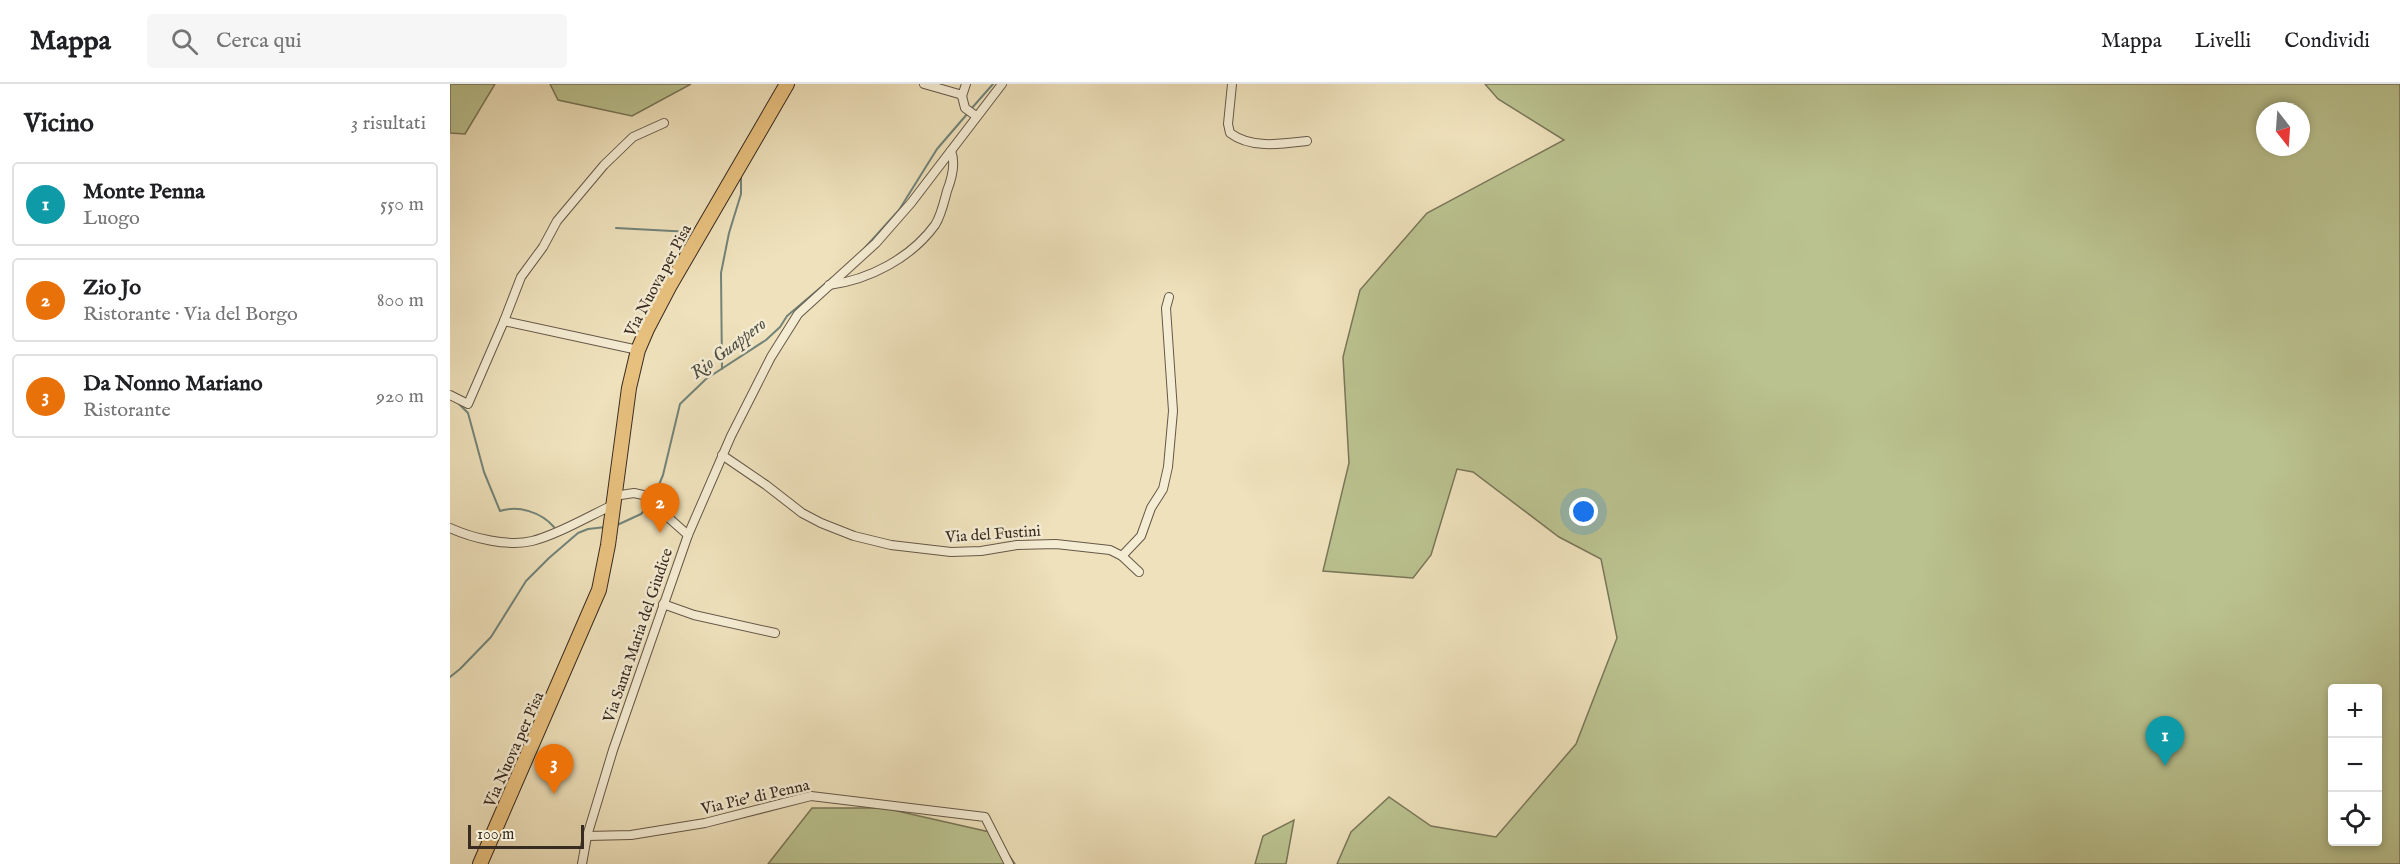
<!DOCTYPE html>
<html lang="it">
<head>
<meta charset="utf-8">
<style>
  :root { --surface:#fff; --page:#f6f6f6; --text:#202124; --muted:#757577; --line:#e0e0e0; --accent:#d93025 }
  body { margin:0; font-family:"IM FELL English",serif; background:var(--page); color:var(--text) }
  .controls { position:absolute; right:18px; bottom:18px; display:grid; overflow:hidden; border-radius:6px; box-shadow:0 3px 9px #0003 }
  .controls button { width:54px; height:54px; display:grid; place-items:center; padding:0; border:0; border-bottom:2px solid var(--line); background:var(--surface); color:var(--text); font:30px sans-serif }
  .compass { position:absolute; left:1806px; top:18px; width:54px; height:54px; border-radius:50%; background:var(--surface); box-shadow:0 3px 9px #0003; rotate:163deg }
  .scale { position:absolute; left:18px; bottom:15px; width:116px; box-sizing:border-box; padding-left:6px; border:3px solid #382b22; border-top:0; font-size:16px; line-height:21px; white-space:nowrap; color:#382b22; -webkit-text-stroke:4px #f4ecd3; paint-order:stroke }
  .you { position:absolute; left:1134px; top:428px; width:21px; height:21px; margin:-15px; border:4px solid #fff; border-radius:50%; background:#1a73e8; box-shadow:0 0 0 9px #1a73e833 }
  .badge { display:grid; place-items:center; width:39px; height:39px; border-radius:50%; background:var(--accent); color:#fff; font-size:20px; font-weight:700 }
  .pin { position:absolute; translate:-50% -50px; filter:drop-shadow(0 2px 3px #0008) }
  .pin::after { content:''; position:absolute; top:32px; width:21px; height:18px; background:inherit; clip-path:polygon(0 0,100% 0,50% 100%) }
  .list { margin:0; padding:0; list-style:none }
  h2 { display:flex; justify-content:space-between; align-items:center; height:78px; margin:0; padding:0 24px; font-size:26px }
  h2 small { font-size:20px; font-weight:400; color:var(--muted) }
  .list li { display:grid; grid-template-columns:39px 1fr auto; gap:18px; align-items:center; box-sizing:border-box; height:84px; margin:0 12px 12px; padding:0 12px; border:2px solid var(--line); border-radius:6px }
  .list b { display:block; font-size:22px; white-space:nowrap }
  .list p { margin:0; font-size:20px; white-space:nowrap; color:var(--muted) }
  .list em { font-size:20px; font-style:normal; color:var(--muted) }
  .icon { flex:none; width:33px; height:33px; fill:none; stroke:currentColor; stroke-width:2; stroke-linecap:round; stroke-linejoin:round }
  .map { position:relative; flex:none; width:1950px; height:780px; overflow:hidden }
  header { display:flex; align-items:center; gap:36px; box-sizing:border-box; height:84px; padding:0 30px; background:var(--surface); border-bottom:2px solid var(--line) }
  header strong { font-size:28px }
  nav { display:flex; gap:33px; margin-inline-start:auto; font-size:21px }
  .search { width:420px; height:54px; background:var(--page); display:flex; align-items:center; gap:15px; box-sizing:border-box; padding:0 21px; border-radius:6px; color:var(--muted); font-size:22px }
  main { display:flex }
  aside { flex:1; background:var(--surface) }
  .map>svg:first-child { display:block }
  .green { fill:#bac28f; stroke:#797658; stroke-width:1.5; fill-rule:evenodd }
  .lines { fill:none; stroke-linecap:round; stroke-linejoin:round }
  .stream { stroke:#728379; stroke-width:2 }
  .street-casing { stroke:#665848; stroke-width:10 }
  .primary-casing { stroke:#382b22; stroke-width:16 }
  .street { stroke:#f4ecd3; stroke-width:8 }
  .primary { stroke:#e7c07e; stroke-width:14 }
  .labels { text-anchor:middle; stroke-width:5; stroke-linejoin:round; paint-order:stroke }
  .street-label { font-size:16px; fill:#382b22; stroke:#f4ecd3 }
  .water-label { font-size:18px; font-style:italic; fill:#505046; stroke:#f4ecd3 }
</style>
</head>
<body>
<header>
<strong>Mappa</strong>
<div class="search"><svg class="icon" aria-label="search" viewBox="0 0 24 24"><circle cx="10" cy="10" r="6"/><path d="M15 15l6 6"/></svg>Cerca qui</div>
<nav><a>Mappa</a><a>Livelli</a><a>Condividi</a></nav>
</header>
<main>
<aside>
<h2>Vicino<small>3 risultati</small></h2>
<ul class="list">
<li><span class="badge" style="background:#0f9aa8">1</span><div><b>Monte Penna</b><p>Luogo</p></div><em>550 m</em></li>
<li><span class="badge" style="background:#e8710a">2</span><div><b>Zio Jo</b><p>Ristorante · Via del Borgo</p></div><em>800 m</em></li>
<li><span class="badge" style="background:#e8710a">3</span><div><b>Da Nonno Mariano</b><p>Ristorante</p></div><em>920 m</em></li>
</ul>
</aside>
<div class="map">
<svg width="1950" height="780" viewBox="0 0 1950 780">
  <rect width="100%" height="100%" fill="#eee1bb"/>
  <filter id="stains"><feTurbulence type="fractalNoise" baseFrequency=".00333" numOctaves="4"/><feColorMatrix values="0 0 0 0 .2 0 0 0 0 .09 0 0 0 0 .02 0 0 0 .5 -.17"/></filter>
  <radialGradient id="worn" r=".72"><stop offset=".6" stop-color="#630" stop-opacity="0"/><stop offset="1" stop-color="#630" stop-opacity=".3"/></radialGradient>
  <!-- green -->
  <g class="green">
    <polygon points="0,0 45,0 15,50 0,49"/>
    <polygon points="100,0 241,0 182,32 108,16"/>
    <path d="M1035 0H1950V780H887L901 748 939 713 981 742 1046 753 1126 660 1167 554 1151 475 1109 453 1023 388 1007 385 981 471 963 494 873 487 899 379 893 273 910 206 977 129 1114 56 1048 15ZM1815 27H1851V63H1815ZM1882 604H1928V758H1882Z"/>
    <polygon points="362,724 434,724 544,749 565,780 318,780"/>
    <polygon points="844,736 836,780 805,780 813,752"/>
  </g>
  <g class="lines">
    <!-- stream -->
    <g class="stream">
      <polyline points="521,25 543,0"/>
      <polyline points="166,144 241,148 243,150"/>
      <polyline points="412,167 449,126 487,65 518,29"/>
      <polyline points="272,285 271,189 279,149 291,110 291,93"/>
      <path d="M8 319 18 329 34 388 50 427C68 421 91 428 104 443"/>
      <polyline points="203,415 213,391 230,320 256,295 316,256 330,243 337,232 383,193"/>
      <polyline points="165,442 191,430 200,420"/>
      <polyline points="0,593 10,585 41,553 76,497 99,474 128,449 138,445 156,443"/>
    </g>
    <defs>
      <g id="street">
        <polyline points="474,0 509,10 512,12 515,24 526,32"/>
        <path d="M782 0 778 40 780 49C801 65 832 60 857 57"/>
        <polyline points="512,12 516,0"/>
        <path d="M379 201C419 196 461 174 485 141 491 132 494 118 497 107 502 94 506 79 501 67"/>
        <polyline points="54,237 188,266"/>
        <polyline points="0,311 18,320 54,237 71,193 93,163 107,137 154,81 183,53 214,39"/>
        <polyline points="272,371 316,401 352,429 371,439 404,452 441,461 501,468 531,467 567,461 606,460 660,466 672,472 689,488"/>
        <polyline points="164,412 184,409 193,411 238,451"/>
        <path d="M0 444C22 454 58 463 82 457 107 451 139 432 163 421"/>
        <polyline points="672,472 691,452 701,424 713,405 718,383 723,327 716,224 719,213"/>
        <polyline points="213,520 244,531 325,549"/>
        <polyline points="137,752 181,751 255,739 361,712 535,733 559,780"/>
        <polyline points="132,780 137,752 163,666 238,451 281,352 321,273 348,230 426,159 461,119 552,0"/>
      </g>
      <polyline id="primary" points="30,780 149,506 158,461 179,304 188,266 197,245 219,203 337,0"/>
    </defs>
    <!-- street casing -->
    <use href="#street" class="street-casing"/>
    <!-- primary casing -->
    <use href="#primary" class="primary-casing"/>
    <!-- street -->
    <use href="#street" class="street"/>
    <!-- primary -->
    <use href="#primary" class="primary"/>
  </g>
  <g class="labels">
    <!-- street labels -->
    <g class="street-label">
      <text transform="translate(207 196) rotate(-62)" y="6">Via Nuova per Pisa</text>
      <text transform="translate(543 449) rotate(-4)" y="6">Via del Fustini</text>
      <text transform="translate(187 551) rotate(-71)" y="6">Via Santa Maria del Giudice</text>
      <text transform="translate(63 665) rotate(-66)" y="6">Via Nuova per Pisa</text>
      <text transform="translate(305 712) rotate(-13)" y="6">Via Pie' di Penna</text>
    </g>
    <!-- water labels -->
    <g class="water-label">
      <text transform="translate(278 264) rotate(-37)" y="6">Rio Guappero</text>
    </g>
  </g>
  <rect width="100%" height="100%" filter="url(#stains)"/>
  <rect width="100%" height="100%" fill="url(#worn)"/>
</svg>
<div class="controls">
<button>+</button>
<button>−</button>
<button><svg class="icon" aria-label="locate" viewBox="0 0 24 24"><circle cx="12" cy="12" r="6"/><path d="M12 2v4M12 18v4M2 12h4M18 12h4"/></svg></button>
</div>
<svg class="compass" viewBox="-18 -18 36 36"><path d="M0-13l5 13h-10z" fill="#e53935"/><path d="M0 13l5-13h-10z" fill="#757577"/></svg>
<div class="scale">100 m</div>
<div class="you"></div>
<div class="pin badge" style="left:1715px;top:682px;background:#0f9aa8">1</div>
<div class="pin badge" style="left:210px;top:449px;background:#e8710a">2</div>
<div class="pin badge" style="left:104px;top:710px;background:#e8710a">3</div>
</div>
</main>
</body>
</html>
